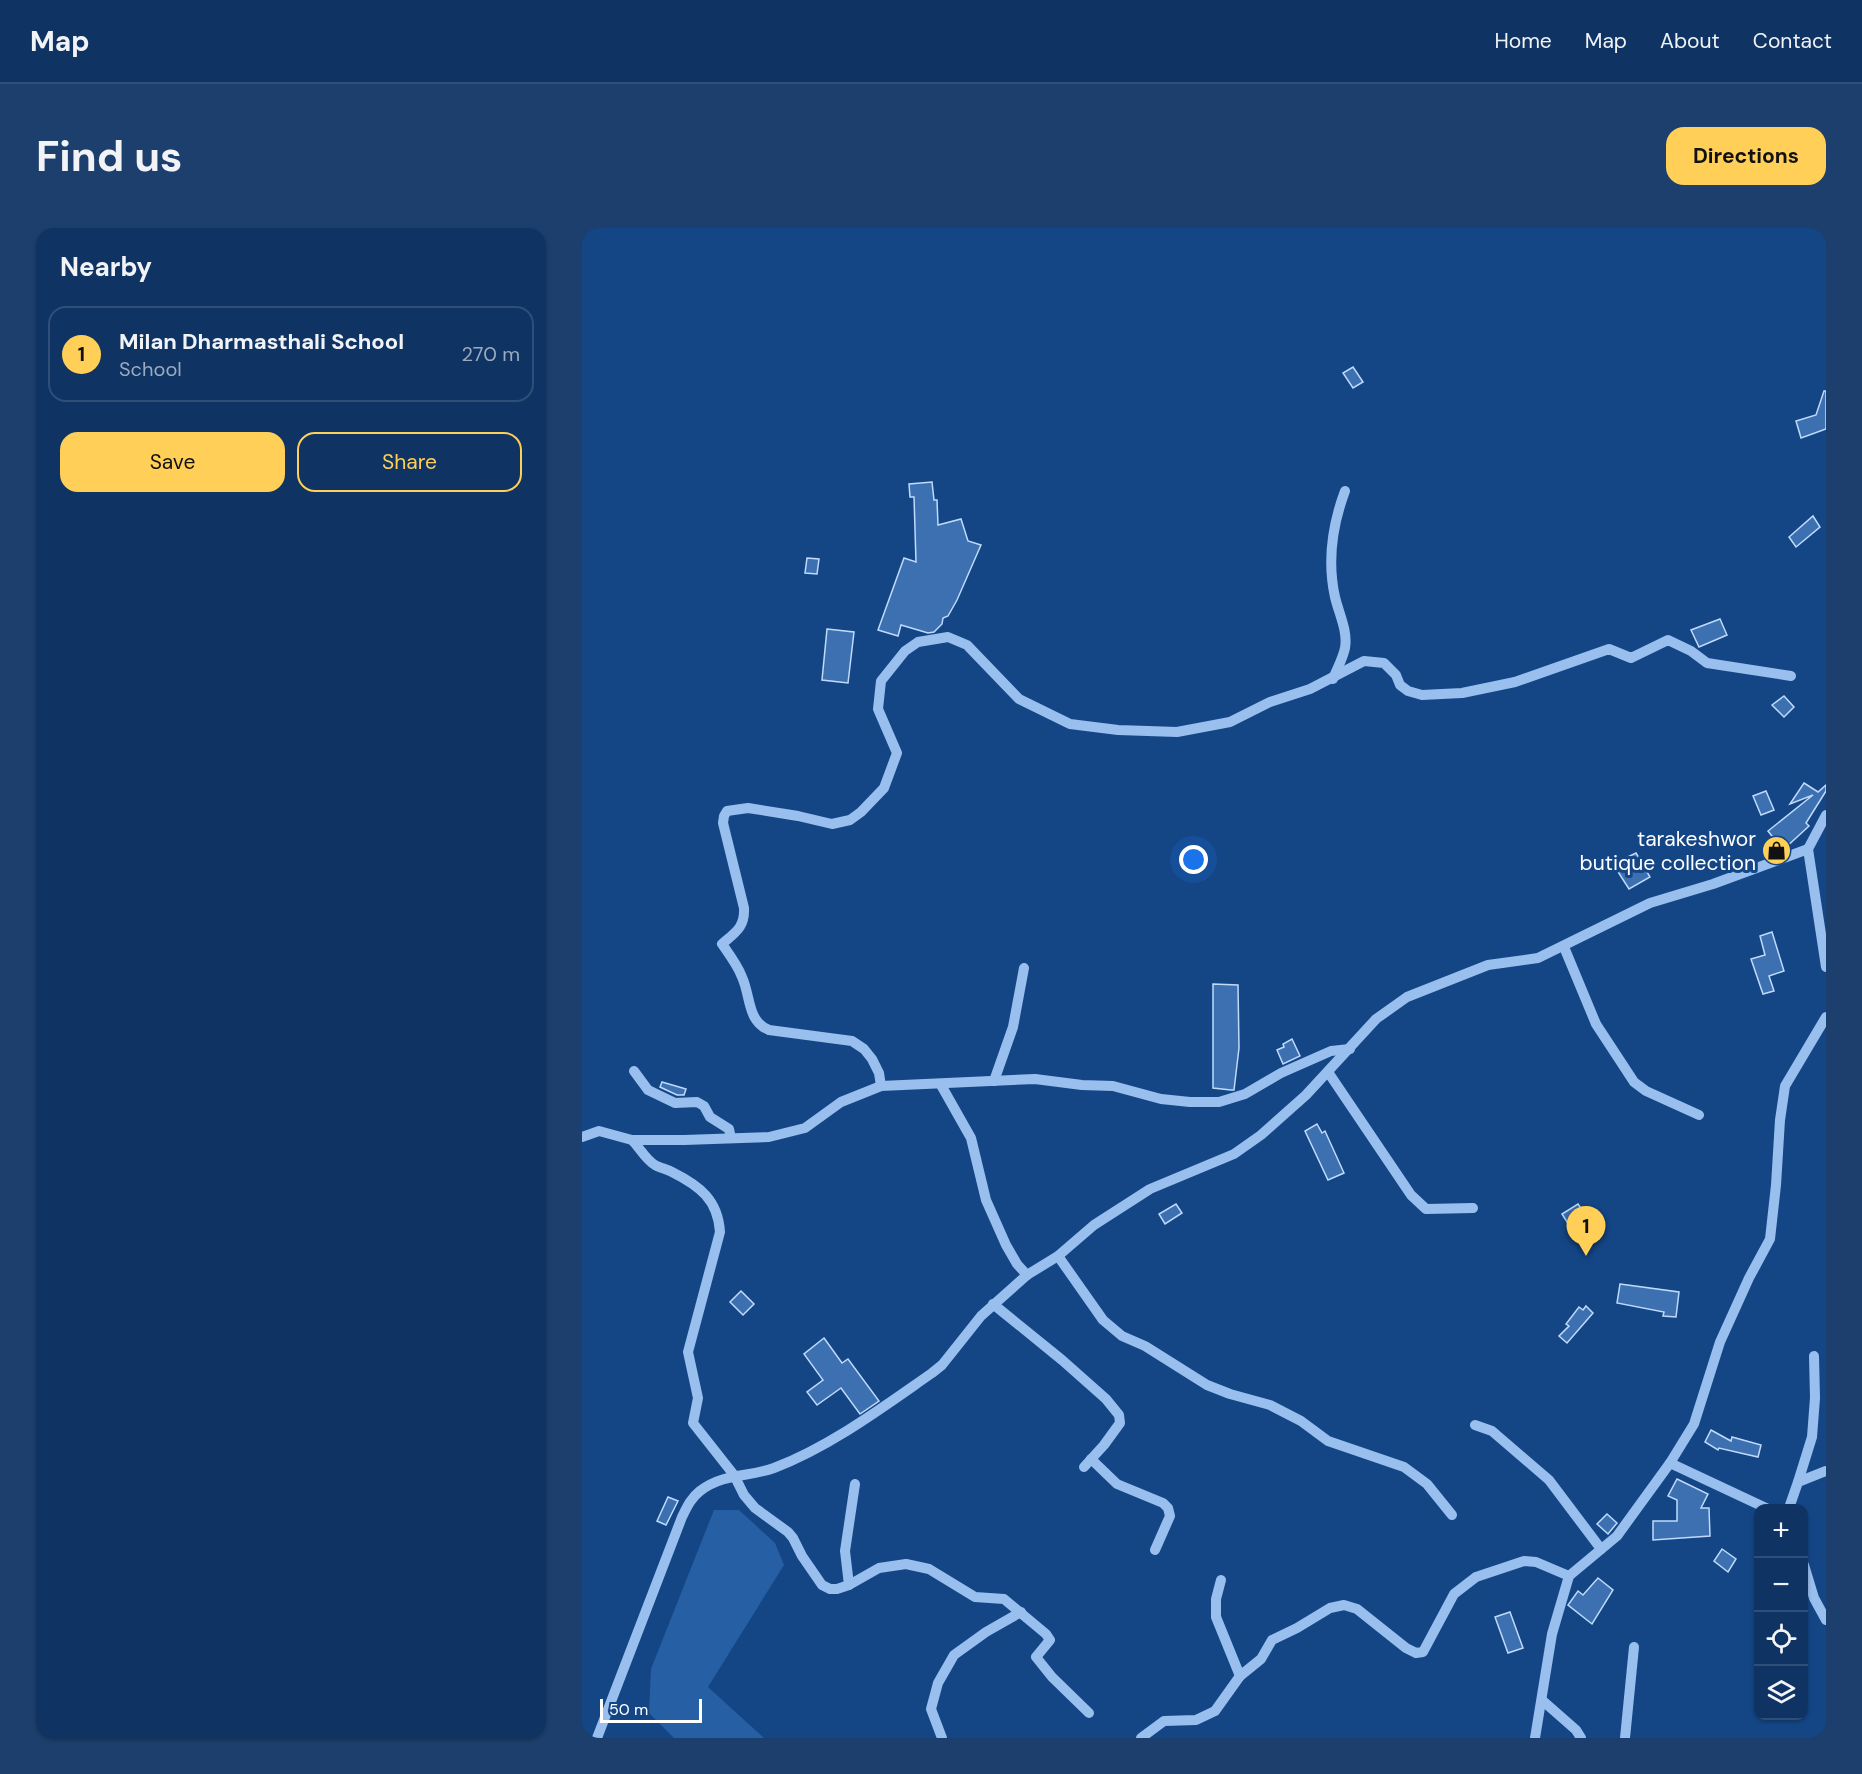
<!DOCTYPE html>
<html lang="en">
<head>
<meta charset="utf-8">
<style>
  :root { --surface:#0f3464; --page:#1d3f6d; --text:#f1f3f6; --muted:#9baabf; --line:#2f4f78; --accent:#ffcf57 }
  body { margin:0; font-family:"DM Sans",sans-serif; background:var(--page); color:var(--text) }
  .controls { position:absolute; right:18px; bottom:18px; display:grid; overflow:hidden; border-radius:12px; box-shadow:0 2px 4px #0004 }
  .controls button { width:54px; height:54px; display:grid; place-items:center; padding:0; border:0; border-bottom:2px solid var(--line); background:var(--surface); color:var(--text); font:30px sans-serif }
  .scale { position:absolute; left:18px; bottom:15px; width:102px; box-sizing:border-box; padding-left:6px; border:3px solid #fff; border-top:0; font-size:16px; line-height:21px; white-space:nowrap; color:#fff; -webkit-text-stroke:4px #144686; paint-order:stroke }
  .you { position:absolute; left:612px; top:632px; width:21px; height:21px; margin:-15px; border:4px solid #fff; border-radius:50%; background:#1a73e8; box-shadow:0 0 0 9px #1a73e833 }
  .badge { display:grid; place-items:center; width:39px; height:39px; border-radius:50%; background:var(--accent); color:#111; font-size:20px; font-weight:700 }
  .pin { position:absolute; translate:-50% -50px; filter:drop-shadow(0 2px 3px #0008) }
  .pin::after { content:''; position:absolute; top:32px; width:21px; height:18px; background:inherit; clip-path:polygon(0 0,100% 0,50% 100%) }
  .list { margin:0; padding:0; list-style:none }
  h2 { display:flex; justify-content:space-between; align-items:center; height:78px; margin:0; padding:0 24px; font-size:26px }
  h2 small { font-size:20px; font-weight:400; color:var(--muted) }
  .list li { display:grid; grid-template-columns:39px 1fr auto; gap:18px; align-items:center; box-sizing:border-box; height:96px; margin:0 12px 12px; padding:0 12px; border:2px solid var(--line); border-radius:18px }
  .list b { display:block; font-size:22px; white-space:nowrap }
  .list p { margin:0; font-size:20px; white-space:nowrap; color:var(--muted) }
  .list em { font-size:20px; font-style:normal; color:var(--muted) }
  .actions { display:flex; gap:12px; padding:18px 24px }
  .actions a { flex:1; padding:14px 0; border:2px solid var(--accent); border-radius:18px; text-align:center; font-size:21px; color:var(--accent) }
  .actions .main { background:var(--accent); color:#111 }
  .icon { flex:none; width:33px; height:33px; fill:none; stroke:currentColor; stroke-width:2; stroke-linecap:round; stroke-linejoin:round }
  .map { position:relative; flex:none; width:1244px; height:1510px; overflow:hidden; border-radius:18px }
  header { display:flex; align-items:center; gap:36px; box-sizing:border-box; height:84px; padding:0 30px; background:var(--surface); border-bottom:2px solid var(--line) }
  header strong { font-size:28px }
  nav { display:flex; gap:33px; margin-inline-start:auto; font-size:21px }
  .intro { display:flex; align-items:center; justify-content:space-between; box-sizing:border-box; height:144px; padding:0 36px }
  h1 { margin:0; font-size:42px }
  .button { padding:15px 27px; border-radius:18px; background:var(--accent); color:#111; font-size:21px; font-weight:700 }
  main { display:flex; gap:36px; padding:0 36px }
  aside { flex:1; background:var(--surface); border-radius:18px; box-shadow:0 2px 4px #0004 }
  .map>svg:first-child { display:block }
  .green { fill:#275fa5 }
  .building { fill:#3d70b1; stroke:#bfdafb; stroke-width:1.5 }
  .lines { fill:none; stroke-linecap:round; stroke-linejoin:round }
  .minor { stroke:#99bfef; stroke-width:10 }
  .labels { text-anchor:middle; stroke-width:6; stroke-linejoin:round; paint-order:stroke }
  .poi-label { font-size:21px; fill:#fff; stroke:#144686; text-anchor:end }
</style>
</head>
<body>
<header>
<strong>Map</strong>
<nav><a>Home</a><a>Map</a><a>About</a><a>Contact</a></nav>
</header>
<div class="intro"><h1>Find us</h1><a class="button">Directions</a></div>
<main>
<aside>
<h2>Nearby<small></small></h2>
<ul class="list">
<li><span class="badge">1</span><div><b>Milan Dharmasthali School</b><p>School</p></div><em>270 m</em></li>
</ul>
<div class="actions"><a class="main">Save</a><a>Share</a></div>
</aside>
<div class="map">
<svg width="1244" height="1510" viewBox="0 0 1244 1510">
  <rect width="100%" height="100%" fill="#144686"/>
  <!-- green -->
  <polygon class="green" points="132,1282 157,1282 193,1315 202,1337 126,1459 182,1510 92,1510 67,1485 69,1441"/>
  <!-- building -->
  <g class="building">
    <polygon points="771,139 781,154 771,160 761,145"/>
    <polygon points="1242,163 1244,163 1244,201 1219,210 1214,193 1234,187"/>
    <polygon points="350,254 352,272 355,272 356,297 379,291 386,313 399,317 375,372 366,388 361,390 360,396 352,404 346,405 319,397 316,408 296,402 322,330 334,334 332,269 328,269 327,256"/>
    <polygon points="1231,288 1238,299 1214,319 1207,309"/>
    <polygon points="225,330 237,331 235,346 223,345"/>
    <polygon points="1138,391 1145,407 1117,419 1109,402"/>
    <polygon points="245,401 272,404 266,455 240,452"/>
    <polygon points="1202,468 1212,479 1202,489 1190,477"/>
    <polygon points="1222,555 1236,564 1244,557 1244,563 1224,595 1227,598 1201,622 1186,603 1231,567 1208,576"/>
    <polygon points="1184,563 1192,582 1179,587 1171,568"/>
    <polygon points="1054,625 1068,649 1047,661 1031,636"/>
    <polygon points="1190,704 1202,743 1187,748 1192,763 1181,766 1169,731 1183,727 1178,708"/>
    <polygon points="631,756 656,757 657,820 652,862 649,862 631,860"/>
    <polygon points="710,811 718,828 701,836 695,822 702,819 701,816"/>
    <polygon points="80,854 104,861 102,867 95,867 78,859"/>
    <polygon points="735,896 740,905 743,903 762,945 746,952 723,903"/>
    <polygon points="594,976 600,985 583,996 577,986"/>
    <polygon points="996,976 1014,1002 997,1013 980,986"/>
    <polygon points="1038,1056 1097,1064 1094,1089 1081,1088 1082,1084 1035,1075"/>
    <polygon points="159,1063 172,1076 161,1087 148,1074"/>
    <polygon points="1004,1078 1011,1085 985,1115 977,1108 987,1098 984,1096 997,1079 1001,1082"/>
    <polygon points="242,1110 260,1135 266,1131 297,1173 278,1186 259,1160 235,1177 225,1164 241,1152 222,1126"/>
    <polygon points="1129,1202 1149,1213 1150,1209 1179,1217 1176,1229 1137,1220 1136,1222 1123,1214"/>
    <polygon points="1095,1251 1126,1266 1119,1280 1127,1280 1128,1308 1071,1312 1071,1293 1095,1293 1095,1272 1086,1268"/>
    <polygon points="86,1269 96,1273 84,1297 75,1293"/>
    <polygon points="1025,1286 1035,1295 1026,1306 1015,1296"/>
    <polygon points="1140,1321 1154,1331 1146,1344 1132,1333"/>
    <polygon points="1016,1350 1031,1362 1010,1396 986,1377 996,1363 1001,1367"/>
    <polygon points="928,1384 941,1420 926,1425 913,1389"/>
  </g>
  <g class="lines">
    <!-- minor -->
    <g class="minor">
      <path d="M751 451C755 441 761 430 763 420 766 403 757 386 753 369 745 333 750 298 763 263"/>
      <polyline points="1244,587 1226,621 1244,739"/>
      <polyline points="982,719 1014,796 1052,854 1064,863 1117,887"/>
      <polyline points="52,843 66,862 93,875 115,874 122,878 128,889 147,901 149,910"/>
      <polyline points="746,844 829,967 844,981 891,980"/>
      <polyline points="412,853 431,799 442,740"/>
      <polyline points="359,857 389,910 404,972 424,1017 435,1036 445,1047"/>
      <path d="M299 858 297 845 290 831 282 821 270 813 187 802C165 793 169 769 160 749 156 738 147 726 140 716 154 704 163 699 162 680L141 595 142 588 145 583 166 580 216 588 250 596 268 592 279 584 302 560 315 525 296 481 299 453 323 423 336 414 366 409 385 417 437 471 488 496 536 502 595 504 648 494 688 474 728 461 782 433 802 435 814 447 818 457 826 463 840 467 880 465 933 454 1027 421 1049 430 1086 412 1109 423 1125 435 1209 448"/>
      <polyline points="0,909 17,903 50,912 102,912 187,909 223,900 259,874 299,858 453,851 500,857 531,858 579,871 608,874 637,874 663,866 699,845 749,823 768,821"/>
      <path d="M50 912C57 919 64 932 73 937 78 940 85 941 90 944 118 958 136 972 138 1004L106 1124 116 1170 111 1195 152 1247 162 1267 173 1280 206 1304 211 1310 220 1328 240 1357 248 1361H255L267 1357 297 1340 324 1336 347 1341 393 1369 422 1371 464 1406 468 1412 454 1429 470 1449 507 1485"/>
      <polyline points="476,1028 521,1092 540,1108 563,1118 625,1157 648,1166 688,1177 719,1193 746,1213 822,1239 845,1256 870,1287"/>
      <polyline points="411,1076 480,1132 524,1171 537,1187 538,1195 522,1217 502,1239"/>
      <polyline points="893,1197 910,1203 967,1252 1019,1321"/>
      <polyline points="509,1231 535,1256 581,1275 586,1280 588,1288 573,1322"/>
      <polyline points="1088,1235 1184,1280"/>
      <polyline points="1216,1254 1230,1209 1233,1170 1232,1128"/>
      <polyline points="1207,1280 1216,1254 1244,1243"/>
      <polyline points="1222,1337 1232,1370 1244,1392"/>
      <polyline points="639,1352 634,1371 634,1389 658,1448"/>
      <polyline points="267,1357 263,1323 273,1256"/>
      <polyline points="961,1473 994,1502 999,1510"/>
      <path d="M15 1510 100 1289C105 1279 109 1270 118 1263 141 1245 168 1249 192 1240 249 1218 301 1179 350 1145L360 1137 399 1088 445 1047 476 1028 512 997 568 961 652 926 679 907 724 867 794 791 825 769 906 737 956 730 1068 675 1131 656 1226 621"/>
      <polyline points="360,1510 349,1481 356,1455 372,1427 404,1404 439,1384"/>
      <polyline points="559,1510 582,1493 614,1492 633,1483 658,1448 679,1431 690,1412 715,1400 748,1380 762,1377 775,1381 824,1420 834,1425 841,1424 872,1366 894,1349 942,1333 954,1334 987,1348"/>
      <polyline points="953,1510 970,1406 987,1348 1035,1308 1088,1235 1112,1196 1138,1114 1167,1050 1188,1011 1194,957 1198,892 1203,858 1244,789"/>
      <polyline points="1043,1510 1052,1419"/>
    </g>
  </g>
  <!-- icons -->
  <defs>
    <symbol id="shop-disc" viewBox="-11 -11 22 22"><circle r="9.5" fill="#ffcf57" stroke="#144686"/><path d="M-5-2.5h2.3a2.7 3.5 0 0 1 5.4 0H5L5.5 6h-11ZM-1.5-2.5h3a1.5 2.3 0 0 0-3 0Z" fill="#111"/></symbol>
  </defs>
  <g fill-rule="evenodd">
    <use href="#shop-disc" x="1178" y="606" width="33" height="33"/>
  </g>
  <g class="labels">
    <!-- poi labels -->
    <g class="poi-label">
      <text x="1174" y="618">tarakeshwor<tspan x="1174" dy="24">butique collection</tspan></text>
    </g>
  </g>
</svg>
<div class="controls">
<button>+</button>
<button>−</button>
<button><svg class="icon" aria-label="locate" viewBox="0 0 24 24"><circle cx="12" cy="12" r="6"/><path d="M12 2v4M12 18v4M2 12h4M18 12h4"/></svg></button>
<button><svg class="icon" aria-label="layers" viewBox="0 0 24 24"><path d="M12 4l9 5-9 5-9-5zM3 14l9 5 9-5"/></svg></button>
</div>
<div class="scale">50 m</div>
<div class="you"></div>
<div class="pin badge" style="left:1004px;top:1028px">1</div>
</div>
</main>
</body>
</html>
